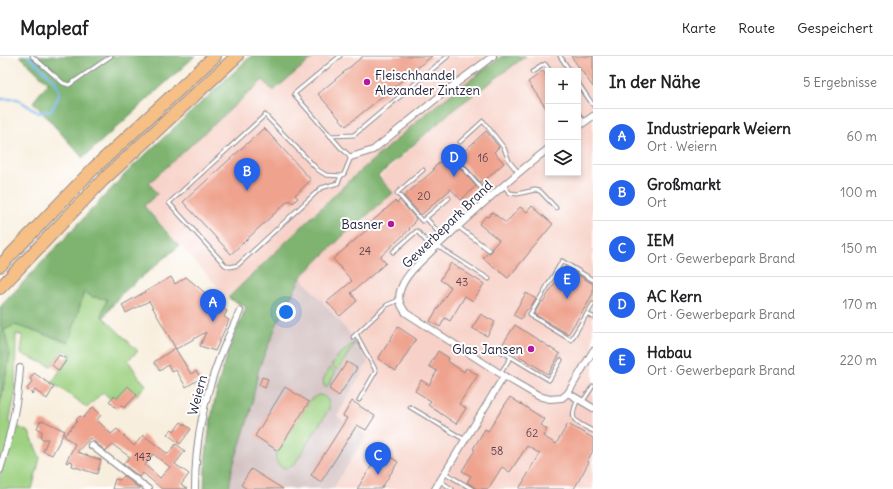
<!DOCTYPE html>
<html lang="de">
<head>
<meta charset="utf-8">
<style>
  :root { --surface:#fff; --page:#f6f6f6; --text:#202124; --muted:#757577; --line:#e0e0e0; --accent:#2563eb }
  body { margin:0; font-family:Delius,sans-serif; background:var(--page); color:var(--text) }
  .controls { position:absolute; right:12px; top:12px; display:grid; overflow:hidden; border-radius:0px; box-shadow:0 2px 6px #0003 }
  .controls button { width:36px; height:36px; display:grid; place-items:center; padding:0; border:0; border-bottom:1px solid var(--line); background:var(--surface); color:var(--text); font:20px sans-serif }
  .you { position:absolute; left:286px; top:256px; width:14px; height:14px; margin:-10px; border:3px solid #fff; border-radius:50%; background:#1a73e8; box-shadow:0 0 0 6px #1a73e833 }
  .badge { display:grid; place-items:center; width:26px; height:26px; border-radius:50%; background:var(--accent); color:#fff; font-size:13px; font-weight:700 }
  .pin { position:absolute; translate:-50% -33px; filter:drop-shadow(0 1px 2px #0008) }
  .pin::after { content:''; position:absolute; top:21px; width:14px; height:12px; background:inherit; clip-path:polygon(0 0,100% 0,50% 100%) }
  .list { margin:0; padding:0; list-style:none }
  h2 { display:flex; justify-content:space-between; align-items:center; height:52px; margin:0; padding:0 16px; font-size:17px }
  h2 small { font-size:13px; font-weight:400; color:var(--muted) }
  .list li { display:grid; grid-template-columns:26px 1fr auto; gap:12px; align-items:center; box-sizing:border-box; height:56px; padding:0 16px; border-top:1px solid var(--line) }
  .list b { display:block; font-size:15px; white-space:nowrap }
  .list p { margin:0; font-size:13px; white-space:nowrap; color:var(--muted) }
  .list em { font-size:13px; font-style:normal; color:var(--muted) }
  .icon { flex:none; width:22px; height:22px; fill:none; stroke:currentColor; stroke-width:2; stroke-linecap:round; stroke-linejoin:round }
  .map { position:relative; flex:none; width:593px; height:433px; overflow:hidden }
  header { display:flex; align-items:center; gap:24px; box-sizing:border-box; height:56px; padding:0 20px; background:var(--surface); border-bottom:1px solid var(--line) }
  header strong { font-size:19px }
  nav { display:flex; gap:22px; margin-inline-start:auto; font-size:14px }
  main { display:flex }
  aside { flex:1; background:var(--surface) }
  .map>svg:first-child { display:block }
  .built { fill:#f7d1c7; fill-rule:evenodd }
  .industrial { fill:#d2bfc0 }
  .green { fill:#9ed282; stroke:#607a5e }
  .forest { fill:#7eb470; stroke:#506b56 }
  .lines { fill:none; stroke-linecap:round; stroke-linejoin:round }
  .stream { stroke:#7ab7ec; stroke-width:2.5 }
  .building { fill:#efa38e; fill-rule:evenodd }
  .service-casing { stroke:#8d888c; stroke-width:5 }
  .minor-casing { stroke:#8d888c; stroke-width:8 }
  .motorway-casing { stroke:#8d888c; stroke-width:14 }
  .service { stroke:#fff; stroke-width:3 }
  .minor { stroke:#fff; stroke-width:6 }
  .motorway { stroke:#f5bf86; stroke-width:12 }
  .poi-dot { fill:#b5179e; stroke:#fff; stroke-width:1.5 }
  .labels { text-anchor:middle; stroke-width:4; stroke-linejoin:round; paint-order:stroke }
  .number-label { font-size:11px; fill:#554250 }
  .poi-label { font-size:13px; fill:#22223b; stroke:#fff; text-anchor:end }
  .street-label { font-size:13px; fill:#22223b; stroke:#fff }
</style>
</head>
<body>
<header>
<strong>Mapleaf</strong>
<nav><a>Karte</a><a>Route</a><a>Gespeichert</a></nav>
</header>
<main>
<div class="map">
<svg width="593" height="433" viewBox="0 0 593 433">
  <rect width="100%" height="100%" fill="#fff"/>
  <filter id="ink" filterUnits="userSpaceOnUse"><feTurbulence type="fractalNoise" baseFrequency=".025" numOctaves="2"/><feDisplacementMap in="SourceGraphic" scale="8" xChannelSelector="R" yChannelSelector="G"/><feConvolveMatrix kernelMatrix="1 2 1 2 8 2 1 2 1" color-interpolation-filters="sRGB"/></filter>
  <filter id="wash" filterUnits="userSpaceOnUse"><feTurbulence type="fractalNoise" baseFrequency=".012" numOctaves="4" result="noise"/><feDisplacementMap in="SourceGraphic" scale="16" xChannelSelector="R" yChannelSelector="G"/><feGaussianBlur stdDeviation="0.9" result="paint"/><feColorMatrix in="noise" values="0 0 0 0 0 0 0 0 0 0 0 0 0 0 0 0 0 1.4 0 .05"/><feComposite in="paint" operator="in"/></filter>
  <g filter="url(#wash)">
    <rect width="100%" height="100%" fill="#f8eedd"/>
    <!-- built -->
    <g class="built">
      <polygon points="315,0 502,0 430,54 350,124 228,242 144,149 157,138 149,128 263,23 274,35"/>
      <path d="M526 0H593V433H333L367 380 337 360 368 306 359 288 301 221 345 178 393 137 380 121 453 54ZM548 15H578V117H548Z"/>
    </g>
    <!-- industrial -->
    <polygon class="industrial" points="301,221 359,288 368,306 337,360 367,379 333,433 229,433 232,413 250,357 259,312 277,268"/>
    <!-- green -->
    <g class="green">
      <polygon points="84,236 93,241 107,243 102,258 103,261 138,295 128,304 138,320 146,329 127,349 119,340 112,345 103,336 87,352 71,339 52,327 71,297 63,294 51,310 21,298 23,280 16,278 15,339 9,367 29,376 40,402 32,433 0,433 0,348 10,299 4,274 15,269 68,286"/>
      <polygon points="356,285 338,314 331,310 339,299"/>
      <polygon points="329,312 336,316 326,332 324,330 323,324"/>
      <path d="M318 339C326 339 330 345 329 353L294 409C284 416 273 409 276 397L311 343Z"/>
    </g>
    <!-- forest -->
    <g class="forest">
      <polygon points="20,0 195,0 83,102 33,46 48,27"/>
      <polygon points="251,0 315,0 273,35 263,24 149,127 157,138 144,150 179,190 120,239 103,262 102,258 107,243 93,241 84,236 69,286 15,269 4,274 10,299 0,348 0,251 128,115"/>
      <path d="M502 0H526L453 54 378 120 393 137 345 178 301 221 277 268 259 312 250 357 232 413 229 433H204C205 390 212 347 225 305 230 287 239 269 246 251L228 242 350 124 430 54Z"/>
    </g>
    <g class="lines">
      <!-- stream -->
      <polyline class="stream" points="0,43 17,43 39,57 52,54 60,37 55,25 28,0"/>
    </g>
    <g id="blocks">
      <!-- building -->
      <g class="building">
        <polygon points="363,0 432,0 346,70 318,38"/>
        <polygon points="571,0 593,0 593,31"/>
        <polygon points="543,15 548,22 548,55 528,26"/>
        <polygon points="264,72 311,124 295,139 298,142 293,147 289,144 231,198 183,146"/>
        <polygon points="486,75 499,91 494,96 504,107 485,124 484,123 480,126 458,101"/>
        <polygon points="448,99 476,130 461,144 451,133 421,159 404,140 434,114 433,112"/>
        <polygon points="400,144 416,163 414,166 415,167 409,172 410,173 380,201 386,207 351,237 357,245 340,260 327,246 352,225 333,203 369,172 367,170 395,145 397,147"/>
        <polygon points="532,150 553,168 508,222 483,202 488,197 491,196 492,192 499,184 479,168 486,160 488,161 492,156 506,167 520,151 527,156"/>
        <polygon points="451,207 484,228 473,245 465,240 450,265 445,262 440,271 430,265 451,231 440,224"/>
        <polygon points="565,211 593,228 593,237 588,247 568,278 534,258 541,246 543,246"/>
        <polygon points="171,221 175,228 186,221 227,255 224,261 229,264 215,295 200,290 206,276 176,293 149,245 126,257 122,249"/>
        <polygon points="526,237 536,243 529,254 527,253 521,263 513,259"/>
        <polygon points="481,258 495,266 487,280 472,272"/>
        <polygon points="515,269 560,298 548,318 502,289"/>
        <polygon points="398,271 416,283 396,315 378,303"/>
        <polygon points="175,292 191,318 196,315 201,322 186,331 176,314 172,316 168,309 160,315 154,306"/>
        <polygon points="438,295 449,302 447,305 464,316 466,312 478,319 459,348 466,352 456,368 428,349 431,345 415,335 421,324 429,329 437,315 429,310"/>
        <polygon points="59,299 67,303 59,315 52,309"/>
        <polygon points="347,306 357,312 339,340 329,333"/>
        <polygon points="34,317 54,331 47,343 35,334 32,338 27,333 33,325 30,323"/>
        <polygon points="262,321 268,323 265,332 259,329"/>
        <polygon points="128,330 137,339 124,352 121,349 117,353 109,345 114,340 117,342"/>
        <polygon points="285,331 309,346 278,395 255,380"/>
        <polygon points="510,341 544,363 540,369 547,373 543,380 556,388 568,368 593,382 593,395 587,405 589,406 574,433 519,433 540,398 527,390 510,416 502,411 488,433 477,433 467,426 471,420 462,415 475,394 473,393 485,373 488,375"/>
        <polygon points="352,345 375,360 366,374 357,369 321,426 311,419 347,362 343,360"/>
        <path d="M93 351 101 359 97 364 111 378 117 373 134 390 143 379 168 398 176 388 185 395 175 408 189 418 181 429 187 433H162L143 417 140 421 123 408 130 401 113 389 106 395 90 382 77 396 101 404 97 418 72 410 73 406 69 405 67 407 66 406 75 388 64 380 77 365 76 364 80 360 83 362ZM153 398 170 411 160 422 145 409Z"/>
        <polygon points="40,365 44,365 65,375 52,399 43,395 48,383 41,383 42,375 37,372"/>
        <polygon points="181,366 191,373 180,388 167,378 172,373 174,375"/>
        <polygon points="381,395 398,406 381,433 357,433"/>
        <polygon points="251,413 283,433 247,433 241,429"/>
        <polygon points="124,420 134,428 140,433 112,433 115,423 120,424"/>
      </g>
    </g>
  </g>
  <g filter="url(#ink)">
    <use href="#blocks" fill-opacity="0" stroke="#8d888c" stroke-width="1"/>
    <g class="lines">
      <defs>
        <g id="service">
          <polyline points="32,0 63,27 69,29 111,0"/>
          <polyline points="340,0 294,38 341,92 351,101 344,118 341,120"/>
          <polyline points="560,0 570,15"/>
          <polyline points="532,16 545,8 550,15"/>
          <polyline points="578,27 593,49"/>
          <polyline points="578,57 584,66"/>
          <polygon points="265,59 318,114 326,119 341,120 338,127 321,132 238,209 230,211 225,209 169,147"/>
          <polyline points="330,80 354,79 448,0"/>
          <polyline points="460,86 483,65 504,92 509,105 518,116"/>
          <polyline points="450,96 489,141"/>
          <polyline points="423,114 397,137 422,165 449,142"/>
          <polyline points="503,129 510,137 517,138 535,134 540,135 556,152"/>
          <polyline points="426,162 444,183"/>
          <polyline points="457,170 489,194"/>
          <polyline points="437,190 489,223"/>
          <polyline points="393,196 417,175 433,193"/>
          <polyline points="593,224 562,205 530,259 571,284 593,248"/>
          <polyline points="587,258 593,261"/>
          <polyline points="356,278 376,315 359,344"/>
          <polyline points="353,281 387,249 399,244"/>
          <polyline points="497,293 511,301"/>
          <polyline points="500,318 511,301 549,324 561,304"/>
          <path d="M578 343C568 365 574 365 593 375"/>
          <polyline points="583,345 593,330"/>
          <polyline points="410,351 465,384"/>
          <polyline points="445,417 472,433"/>
          <polyline points="440,425 452,433"/>
        </g>
        <g id="minor">
          <polyline points="578,71 593,60"/>
          <path d="M548 93C509 123 473 156 437 190 425 202 407 216 401 232 397 242 400 249 406 257L504 320 538 340 550 343 562 342 568 337 593 295"/>
          <polyline points="351,101 373,94 446,35 493,0"/>
          <polyline points="568,337 593,352"/>
          <polyline points="91,389 148,433"/>
          <path d="M0 414C10 381 18 346 20 312"/>
          <path d="M195 433C195 389 203 345 219 303 225 287 233 271 240 255"/>
          <polyline points="435,433 504,320"/>
        </g>
        <g id="motorway">
          <polyline points="0,210 93,113 215,0"/>
          <polyline points="0,232 103,124 237,0"/>
        </g>
      </defs>
      <!-- service casing -->
      <use href="#service" class="service-casing"/>
      <!-- minor casing -->
      <use href="#minor" class="minor-casing"/>
      <!-- motorway casing -->
      <use href="#motorway" class="motorway-casing"/>
      <!-- service -->
      <use href="#service" class="service"/>
      <!-- minor -->
      <use href="#minor" class="minor"/>
      <!-- motorway -->
      <use href="#motorway" class="motorway"/>
    </g>
  </g>
  <!-- markers -->
  <g class="poi-dot">
    <circle cx="367" cy="26" r="4"/>
    <circle cx="391" cy="168" r="4"/>
    <circle cx="531" cy="293" r="4"/>
  </g>
  <g class="labels">
    <!-- number labels -->
    <g class="number-label">
      <text x="483" y="106">16</text>
      <text x="424" y="144">20</text>
      <text x="365" y="199">24</text>
      <text x="462" y="230">43</text>
      <text x="532" y="381">62</text>
      <text x="497" y="399">58</text>
      <text x="143" y="405">143</text>
    </g>
    <!-- poi labels -->
    <g class="poi-label">
      <text x="375" y="24" text-anchor="start">Fleischhandel<tspan x="375" dy="15">Alexander Zintzen</tspan></text>
      <text x="383" y="173">Basner</text>
      <text x="523" y="298">Glas Jansen</text>
    </g>
    <!-- street labels -->
    <g class="street-label">
      <text transform="translate(447 168) rotate(-44)" y="5">Gewerbepark Brand</text>
      <text transform="translate(197 339) rotate(-75)" y="5">Weiern</text>
    </g>
  </g>
</svg>
<div class="controls">
<button>+</button>
<button>−</button>
<button><svg class="icon" aria-label="layers" viewBox="0 0 24 24"><path d="M12 4l9 5-9 5-9-5zM3 14l9 5 9-5"/></svg></button>
</div>
<div class="you"></div>
<div class="pin badge" style="left:213px;top:266px">A</div>
<div class="pin badge" style="left:247px;top:135px">B</div>
<div class="pin badge" style="left:378px;top:419px">C</div>
<div class="pin badge" style="left:454px;top:121px">D</div>
<div class="pin badge" style="left:567px;top:243px">E</div>
</div>
<aside>
<h2>In der Nähe<small>5 Ergebnisse</small></h2>
<ul class="list">
<li><span class="badge">A</span><div><b>Industriepark Weiern</b><p>Ort · Weiern</p></div><em>60 m</em></li>
<li><span class="badge">B</span><div><b>Großmarkt</b><p>Ort</p></div><em>100 m</em></li>
<li><span class="badge">C</span><div><b>IEM</b><p>Ort · Gewerbepark Brand</p></div><em>150 m</em></li>
<li><span class="badge">D</span><div><b>AC Kern</b><p>Ort · Gewerbepark Brand</p></div><em>170 m</em></li>
<li><span class="badge">E</span><div><b>Habau</b><p>Ort · Gewerbepark Brand</p></div><em>220 m</em></li>
</ul>
</aside>
</main>
</body>
</html>
